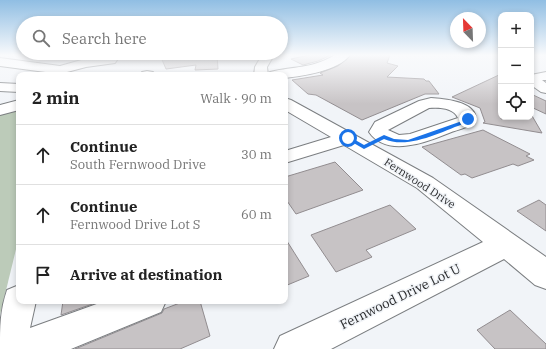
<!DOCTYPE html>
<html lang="en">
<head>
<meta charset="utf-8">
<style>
  :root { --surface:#fff; --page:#f2f2f2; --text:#222; --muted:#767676; --line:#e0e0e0 }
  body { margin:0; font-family:"IBM Plex Serif",serif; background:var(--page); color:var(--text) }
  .controls { position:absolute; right:12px; top:12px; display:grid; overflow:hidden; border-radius:8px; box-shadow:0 2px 6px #0003 }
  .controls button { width:36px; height:36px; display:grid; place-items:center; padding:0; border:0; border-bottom:1px solid var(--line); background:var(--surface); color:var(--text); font:20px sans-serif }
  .compass { position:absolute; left:450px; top:12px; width:36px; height:36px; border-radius:50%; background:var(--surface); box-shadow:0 2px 6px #0003; rotate:337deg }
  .stop { position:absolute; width:12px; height:12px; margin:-9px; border:3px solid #1a73e8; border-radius:50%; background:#fff }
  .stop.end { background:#1a73e8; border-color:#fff; box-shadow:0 1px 4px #0008 }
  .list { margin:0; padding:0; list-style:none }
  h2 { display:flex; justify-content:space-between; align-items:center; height:52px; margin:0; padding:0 16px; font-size:17px }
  h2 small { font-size:13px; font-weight:400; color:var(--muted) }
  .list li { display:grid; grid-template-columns:26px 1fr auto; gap:12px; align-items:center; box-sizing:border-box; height:60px; padding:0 16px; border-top:1px solid var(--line) }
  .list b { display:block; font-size:15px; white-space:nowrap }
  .list p { margin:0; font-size:13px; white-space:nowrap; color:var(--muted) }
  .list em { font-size:13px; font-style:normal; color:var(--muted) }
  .icon { flex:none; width:22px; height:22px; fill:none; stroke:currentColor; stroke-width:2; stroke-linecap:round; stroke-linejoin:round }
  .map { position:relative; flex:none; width:546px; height:349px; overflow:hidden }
  .search { position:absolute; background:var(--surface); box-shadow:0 2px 6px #0003; left:16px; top:16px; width:272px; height:44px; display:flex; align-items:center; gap:10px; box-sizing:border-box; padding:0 14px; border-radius:22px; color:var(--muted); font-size:15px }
  .panel { position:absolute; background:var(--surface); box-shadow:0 2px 6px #0003; left:16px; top:72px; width:272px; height:232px; border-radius:8px }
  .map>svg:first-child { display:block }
  .green { fill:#bccbb9 }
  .building { fill:#c7c3c5; stroke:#928d90 }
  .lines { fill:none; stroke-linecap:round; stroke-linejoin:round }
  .minor-casing { stroke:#7b7e81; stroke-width:2 }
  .minor { fill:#fff; fill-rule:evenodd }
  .route { fill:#1a73e8 }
  .labels { text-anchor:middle; stroke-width:3; stroke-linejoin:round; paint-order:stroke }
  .street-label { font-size:11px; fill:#292a2c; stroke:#f1f4f8 }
  .near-street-label { font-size:13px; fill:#292a2c; stroke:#f1f4f8 }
</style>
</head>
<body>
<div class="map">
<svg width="546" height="349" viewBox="0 0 546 349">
  <rect width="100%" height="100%" fill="#f1f4f8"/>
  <!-- green -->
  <polygon class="green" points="19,108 19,237 0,315 0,113"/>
  <!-- building -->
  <g class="building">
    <polygon points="160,55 217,55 218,69 195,70 196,65 166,69"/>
    <polygon points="309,55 331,55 318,61 303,65 291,59"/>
    <polygon points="351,55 390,55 387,63 398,66 387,77 424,79 426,81 429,81 439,94 425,94 362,120 316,95 308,94 292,80 323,75 320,73 338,66"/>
    <polygon points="501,74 501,119 509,117 531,117 531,114 542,133 483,123 485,122 480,108 452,97"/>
    <polygon points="531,94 546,101 546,114 531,107"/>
    <polygon points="483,130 530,154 526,156 534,160 518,166 513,164 472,178 465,174 461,175 422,147"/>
    <polygon points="335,162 363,190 296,214 285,198 285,177"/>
    <polygon points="539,200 546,205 546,231 517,211"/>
    <polygon points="390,205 416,229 366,250 372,257 336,272 311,235"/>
    <polygon points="285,238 309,276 285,286"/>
    <polygon points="63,301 101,301 61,315"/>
    <polygon points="185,301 200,301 210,336 180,349 75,349 162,313 164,309"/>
    <polygon points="510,310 546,344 546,349 495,349 477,330"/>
  </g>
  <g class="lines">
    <defs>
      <g id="minor">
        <path d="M230 55H250C246 60 234 60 230 55Z"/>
        <polygon points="262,55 274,55 267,67 268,75 254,75 255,67"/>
        <path d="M335 55H350C338 71 303 76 285 78V75H268L270 72C295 66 311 69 335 55Z"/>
        <polygon points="111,56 115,57 117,60 115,63 86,67 67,72 67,75 53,75 53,73 0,66 0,58 60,66 85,59"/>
        <polygon points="147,71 153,72 155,75 140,75 142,72"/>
        <polygon points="546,72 546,80 542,80 546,83 546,93 541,92 531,85 531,75"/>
        <polygon points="0,83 19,84 19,92 0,91"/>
        <polygon points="285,98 291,100 433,178 546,257 546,289 535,285 504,259 331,349 274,349 280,336 483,242 417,188 344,145 285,163 285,151 331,137 285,110"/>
        <path d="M431 98C444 99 475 101 476 119 469 128 459 129 449 133 427 142 387 158 369 132L375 122 419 101ZM429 108C439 107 454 108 458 118L410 134 399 135 388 130Z"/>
        <polygon points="19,100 19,110 0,115 0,105"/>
        <path d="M19 285V301H36L30 328 105 301H166L161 312 71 349H0C0 326 0 311 7 290Z"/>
      </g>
    </defs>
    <!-- minor casing -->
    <use href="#minor" class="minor-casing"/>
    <!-- minor -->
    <use href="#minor" class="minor"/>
  </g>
  <!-- sky -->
  <linearGradient id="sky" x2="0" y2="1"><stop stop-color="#90bee3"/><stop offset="0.53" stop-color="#f9fafc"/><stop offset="1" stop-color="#f9fafc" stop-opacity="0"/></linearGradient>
  <rect width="546" height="104" fill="url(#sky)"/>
  <!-- route -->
  <path class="route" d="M468 117 470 119 466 123C442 131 409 150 384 139L364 149 345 138 350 137 364 145 384 135 394 139 408 140 462 121Z"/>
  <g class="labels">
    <!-- street labels -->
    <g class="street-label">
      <text transform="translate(420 183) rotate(33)" y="4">Fernwood Drive</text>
    </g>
    <!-- near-street labels -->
    <g class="near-street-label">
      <text transform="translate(400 296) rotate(-26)" y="5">Fernwood Drive Lot U</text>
    </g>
  </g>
</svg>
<div class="controls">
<button>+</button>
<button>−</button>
<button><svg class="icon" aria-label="locate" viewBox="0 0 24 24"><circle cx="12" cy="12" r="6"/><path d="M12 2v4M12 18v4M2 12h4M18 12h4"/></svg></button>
</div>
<svg class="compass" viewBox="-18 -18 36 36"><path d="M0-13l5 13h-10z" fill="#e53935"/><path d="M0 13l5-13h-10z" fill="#767676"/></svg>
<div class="stop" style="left:348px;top:138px"></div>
<div class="stop end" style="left:468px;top:119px"></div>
<div class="search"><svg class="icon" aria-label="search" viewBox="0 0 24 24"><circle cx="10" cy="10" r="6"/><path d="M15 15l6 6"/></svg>Search here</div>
<section class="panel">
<h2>2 min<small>Walk · 90 m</small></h2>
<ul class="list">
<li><svg class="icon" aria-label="ahead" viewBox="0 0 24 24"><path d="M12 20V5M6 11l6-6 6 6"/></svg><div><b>Continue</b><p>South Fernwood Drive</p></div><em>30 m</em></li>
<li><svg class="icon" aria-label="ahead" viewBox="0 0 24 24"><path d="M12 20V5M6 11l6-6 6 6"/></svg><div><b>Continue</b><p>Fernwood Drive Lot S</p></div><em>60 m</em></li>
<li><svg class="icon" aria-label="arrive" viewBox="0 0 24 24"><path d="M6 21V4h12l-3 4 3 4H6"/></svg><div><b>Arrive at destination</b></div></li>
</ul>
</section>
</div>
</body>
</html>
